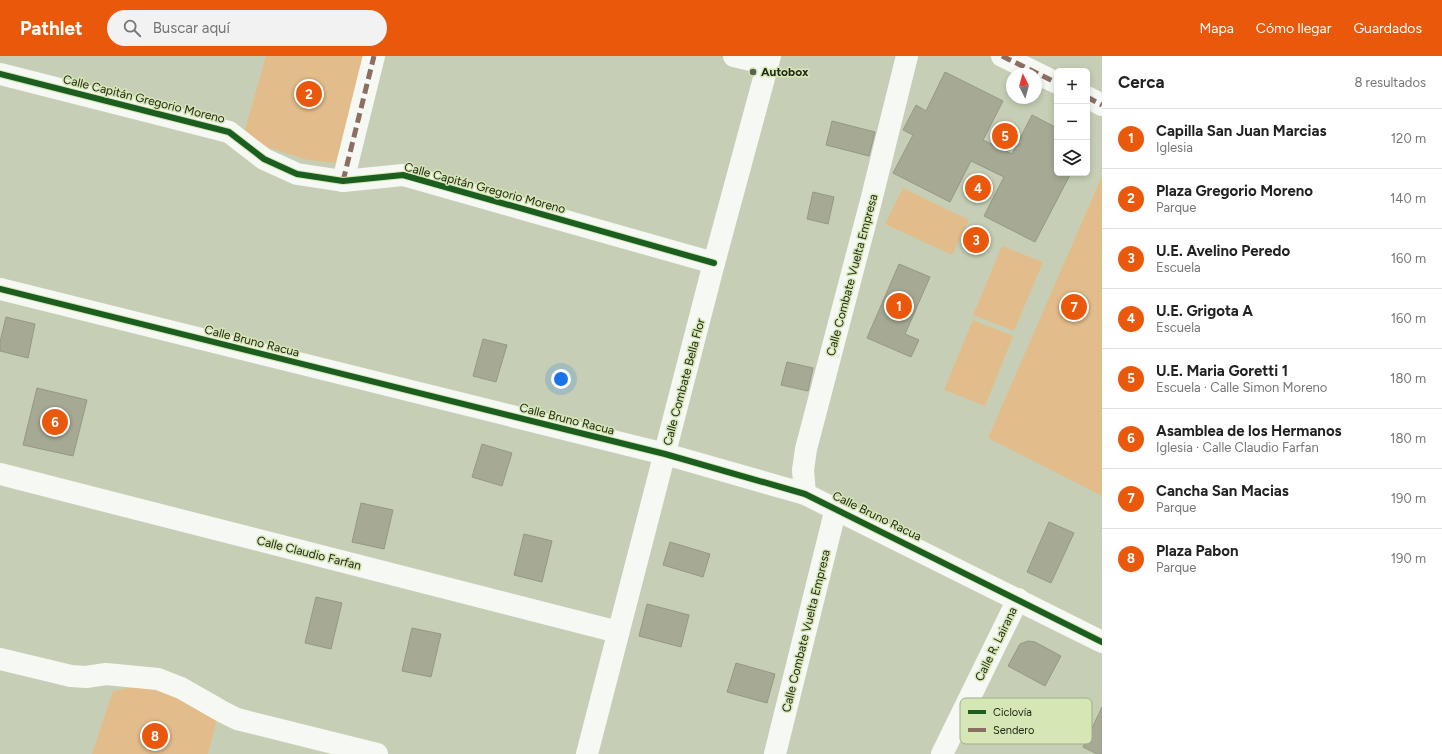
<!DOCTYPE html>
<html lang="es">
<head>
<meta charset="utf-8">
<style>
  :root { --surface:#fff; --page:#f2f2f2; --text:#222; --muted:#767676; --line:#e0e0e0; --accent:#ea580c }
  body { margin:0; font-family:Figtree,sans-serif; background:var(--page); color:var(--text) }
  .controls { position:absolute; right:12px; top:12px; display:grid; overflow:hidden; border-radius:6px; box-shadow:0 2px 6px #0003 }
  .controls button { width:36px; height:36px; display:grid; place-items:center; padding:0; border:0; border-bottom:1px solid var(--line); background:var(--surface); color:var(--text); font:20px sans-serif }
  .compass { position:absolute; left:1006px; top:12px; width:36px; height:36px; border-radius:50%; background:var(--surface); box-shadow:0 2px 6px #0003; rotate:354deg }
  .you { position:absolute; left:561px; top:323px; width:14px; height:14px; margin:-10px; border:3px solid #fff; border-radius:50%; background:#1a73e8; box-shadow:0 0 0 6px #1a73e833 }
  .badge { display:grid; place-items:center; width:26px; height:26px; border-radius:50%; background:var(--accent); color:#fff; font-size:13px; font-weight:700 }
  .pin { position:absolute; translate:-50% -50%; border:2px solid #fff; box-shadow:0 1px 4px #0006 }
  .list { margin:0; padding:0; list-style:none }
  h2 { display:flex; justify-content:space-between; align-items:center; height:52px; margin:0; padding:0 16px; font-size:17px }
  h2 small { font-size:13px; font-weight:400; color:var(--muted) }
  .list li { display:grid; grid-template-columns:26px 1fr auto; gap:12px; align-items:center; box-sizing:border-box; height:60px; padding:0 16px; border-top:1px solid var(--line) }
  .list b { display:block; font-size:15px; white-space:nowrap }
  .list p { margin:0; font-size:13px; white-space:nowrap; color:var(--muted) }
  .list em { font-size:13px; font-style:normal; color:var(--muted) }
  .icon { flex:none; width:22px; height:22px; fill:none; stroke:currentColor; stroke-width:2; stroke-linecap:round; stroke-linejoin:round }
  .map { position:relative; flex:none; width:1102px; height:698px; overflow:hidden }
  header { display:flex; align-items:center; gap:24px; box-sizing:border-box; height:56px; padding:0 20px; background:var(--accent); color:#fff }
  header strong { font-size:19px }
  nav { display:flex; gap:22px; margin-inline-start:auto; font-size:14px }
  .search { width:280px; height:36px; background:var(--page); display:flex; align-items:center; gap:10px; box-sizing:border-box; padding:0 14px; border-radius:22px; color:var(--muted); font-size:15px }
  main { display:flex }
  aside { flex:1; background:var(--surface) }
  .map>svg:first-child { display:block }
  .green { fill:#e2bd8b }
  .building { fill:#a6aa95; stroke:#949884 }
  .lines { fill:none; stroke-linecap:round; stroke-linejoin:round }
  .minor { stroke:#f6f8f4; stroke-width:22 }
  .quiet { stroke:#8d6e63; stroke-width:5; stroke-dasharray:10 5; stroke-linecap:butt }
  .cycleway-casing { stroke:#d6e7b6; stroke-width:8 }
  .cycleway { stroke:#1b5e20; stroke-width:6 }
  .poi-dot { fill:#5b624d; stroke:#d6e7b6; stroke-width:1.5 }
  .labels { text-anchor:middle; stroke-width:3; stroke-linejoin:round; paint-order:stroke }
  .poi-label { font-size:12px; font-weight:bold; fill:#212715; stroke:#d6e7b6; text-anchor:start }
  .street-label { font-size:12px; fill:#212715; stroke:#d6e7b6 }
  .key { fill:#d6e7b6; stroke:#a0ad86; stroke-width:1 }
  .key-label { font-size:11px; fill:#212715 }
</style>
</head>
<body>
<header>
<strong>Pathlet</strong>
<div class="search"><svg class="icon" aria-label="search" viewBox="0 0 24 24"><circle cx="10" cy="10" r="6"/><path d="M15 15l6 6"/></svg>Buscar aquí</div>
<nav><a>Mapa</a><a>Cómo llegar</a><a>Guardados</a></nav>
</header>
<main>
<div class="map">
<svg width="1102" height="698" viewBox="0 0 1102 698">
  <rect width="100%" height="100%" fill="#c6cfb5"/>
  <!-- green -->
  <g class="green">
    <polygon points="266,0 374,0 347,108 308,104 267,91 244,77"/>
    <polygon points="1102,120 1102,440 988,382"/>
    <polygon points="903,132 969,164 952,199 885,168"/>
    <polygon points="1002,190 1043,206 1014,275 973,259"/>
    <polygon points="973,264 1013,280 985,350 944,334"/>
    <polygon points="144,629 166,633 217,662 208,698 92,698 113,635"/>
  </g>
  <!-- building -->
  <g class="building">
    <polygon points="945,16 1003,45 983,84 1012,98 1032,59 1057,72 1057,117 1071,117 1035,186 984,160 1004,121 971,105 950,146 893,117 913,79 903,74 916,49 926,55"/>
    <polygon points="832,65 875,76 869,100 826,89"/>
    <polygon points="813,136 834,141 828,168 807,163"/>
    <polygon points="899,208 930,221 905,278 919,284 911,301 867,282"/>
    <polygon points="6,261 35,268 28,302 0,295 0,286"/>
    <polygon points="483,283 507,289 496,326 473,320"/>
    <polygon points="787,306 813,312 808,335 781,329"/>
    <polygon points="37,332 87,344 73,400 23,389"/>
    <polygon points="482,388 512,397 502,430 472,421"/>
    <polygon points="361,447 393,454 384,493 352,486"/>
    <polygon points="1049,466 1074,477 1051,527 1027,516"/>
    <polygon points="524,478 552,485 542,526 514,519"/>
    <polygon points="670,486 710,498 703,521 663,509"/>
    <polygon points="316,541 342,547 331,593 305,587"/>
    <polygon points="647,548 689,559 681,591 639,580"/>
    <polygon points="412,572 441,578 431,621 402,615"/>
    <polygon points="1028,585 1035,586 1061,600 1045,630 1008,610 1020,588"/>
    <polygon points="736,607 775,618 767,647 727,636"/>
    <polygon points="1102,651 1102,698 1097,698 1083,691"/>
  </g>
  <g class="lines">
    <!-- minor -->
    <g class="minor">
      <polyline points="734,0 767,8"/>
      <polyline points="1002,0 1057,27"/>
      <polyline points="0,18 229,76 264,103 297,118 343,125 403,119 714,207"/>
      <polyline points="1087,41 1102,49"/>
      <polyline points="343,125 374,0"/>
      <polyline points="0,233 665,398 805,438 1102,586"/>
      <polyline points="0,418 618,576"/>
      <polyline points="805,438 803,414 806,393 871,145 907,0"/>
      <polyline points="0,603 71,620 86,621 106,618 158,623 181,632 223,656 237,663 377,698"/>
      <polyline points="587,698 714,207 770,0"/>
      <polyline points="775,698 836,452"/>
      <polyline points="942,698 1018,543"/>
    </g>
    <!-- quiet -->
    <g class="quiet">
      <polyline points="1002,0 1057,27"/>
      <polyline points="1087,41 1102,49"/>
      <polyline points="343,125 374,0"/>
    </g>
    <defs>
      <g id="cycleway">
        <polyline points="0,18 229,76 264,103 297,118 343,125 403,119 714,207"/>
        <polyline points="0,233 665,398 805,438 1102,586"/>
      </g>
    </defs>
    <!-- cycleway casing -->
    <use href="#cycleway" class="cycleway-casing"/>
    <!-- cycleway -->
    <use href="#cycleway" class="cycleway"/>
  </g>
  <!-- markers -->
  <circle class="poi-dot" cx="753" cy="16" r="4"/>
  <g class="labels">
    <!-- poi labels -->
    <g class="poi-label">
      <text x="761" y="20">Autobox</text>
    </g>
    <!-- street labels -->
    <g class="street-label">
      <text transform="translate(144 43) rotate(14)" y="4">Calle Capitán Gregorio Moreno</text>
      <text transform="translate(485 132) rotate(15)" y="4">Calle Capitán Gregorio Moreno</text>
      <text transform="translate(852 219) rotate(-75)" y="4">Calle Combate Vuelta Empresa</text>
      <text transform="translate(252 285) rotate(14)" y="4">Calle Bruno Racua</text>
      <text transform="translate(684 326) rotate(-75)" y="4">Calle Combate Bella Flor</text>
      <text transform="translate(567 363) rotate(14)" y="4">Calle Bruno Racua</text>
      <text transform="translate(877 460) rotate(26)" y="4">Calle Bruno Racua</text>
      <text transform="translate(309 497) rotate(14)" y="4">Calle Claudio Farfan</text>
      <text transform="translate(806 575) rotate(-76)" y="4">Calle Combate Vuelta Empresa</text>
      <text transform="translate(996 588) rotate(-64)" y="4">Calle R. Lairana</text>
    </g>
  </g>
  <!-- legend -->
  <rect x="960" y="642" width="132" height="46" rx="6" class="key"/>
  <rect x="968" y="654" width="18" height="4" fill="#1b5e20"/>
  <rect x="968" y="672" width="18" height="4" fill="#8d6e63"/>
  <g class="key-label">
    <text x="993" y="660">Ciclovía</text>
    <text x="993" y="678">Sendero</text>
  </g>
</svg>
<div class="controls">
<button>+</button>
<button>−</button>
<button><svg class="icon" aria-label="layers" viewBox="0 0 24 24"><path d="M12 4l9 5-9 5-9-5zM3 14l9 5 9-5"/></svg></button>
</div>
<svg class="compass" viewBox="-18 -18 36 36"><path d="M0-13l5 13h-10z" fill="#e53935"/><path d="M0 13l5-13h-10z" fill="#767676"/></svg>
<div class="you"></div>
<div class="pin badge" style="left:899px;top:250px">1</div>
<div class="pin badge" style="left:309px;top:38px">2</div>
<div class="pin badge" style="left:976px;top:184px">3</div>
<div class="pin badge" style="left:978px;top:132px">4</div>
<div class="pin badge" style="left:1005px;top:80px">5</div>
<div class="pin badge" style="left:55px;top:366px">6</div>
<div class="pin badge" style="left:1074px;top:251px">7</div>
<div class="pin badge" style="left:155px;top:680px">8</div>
</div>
<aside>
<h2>Cerca<small>8 resultados</small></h2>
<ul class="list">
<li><span class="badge">1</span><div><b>Capilla San Juan Marcias</b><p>Iglesia</p></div><em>120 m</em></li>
<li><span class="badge">2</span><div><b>Plaza Gregorio Moreno</b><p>Parque</p></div><em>140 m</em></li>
<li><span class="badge">3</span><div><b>U.E. Avelino Peredo</b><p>Escuela</p></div><em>160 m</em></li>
<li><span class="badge">4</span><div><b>U.E. Grigota A</b><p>Escuela</p></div><em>160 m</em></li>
<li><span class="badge">5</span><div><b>U.E. Maria Goretti 1</b><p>Escuela · Calle Simon Moreno</p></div><em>180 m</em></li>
<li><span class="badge">6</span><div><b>Asamblea de los Hermanos</b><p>Iglesia · Calle Claudio Farfan</p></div><em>180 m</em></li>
<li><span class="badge">7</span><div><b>Cancha San Macias</b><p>Parque</p></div><em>190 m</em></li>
<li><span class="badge">8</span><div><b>Plaza Pabon</b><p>Parque</p></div><em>190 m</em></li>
</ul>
</aside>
</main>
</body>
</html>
